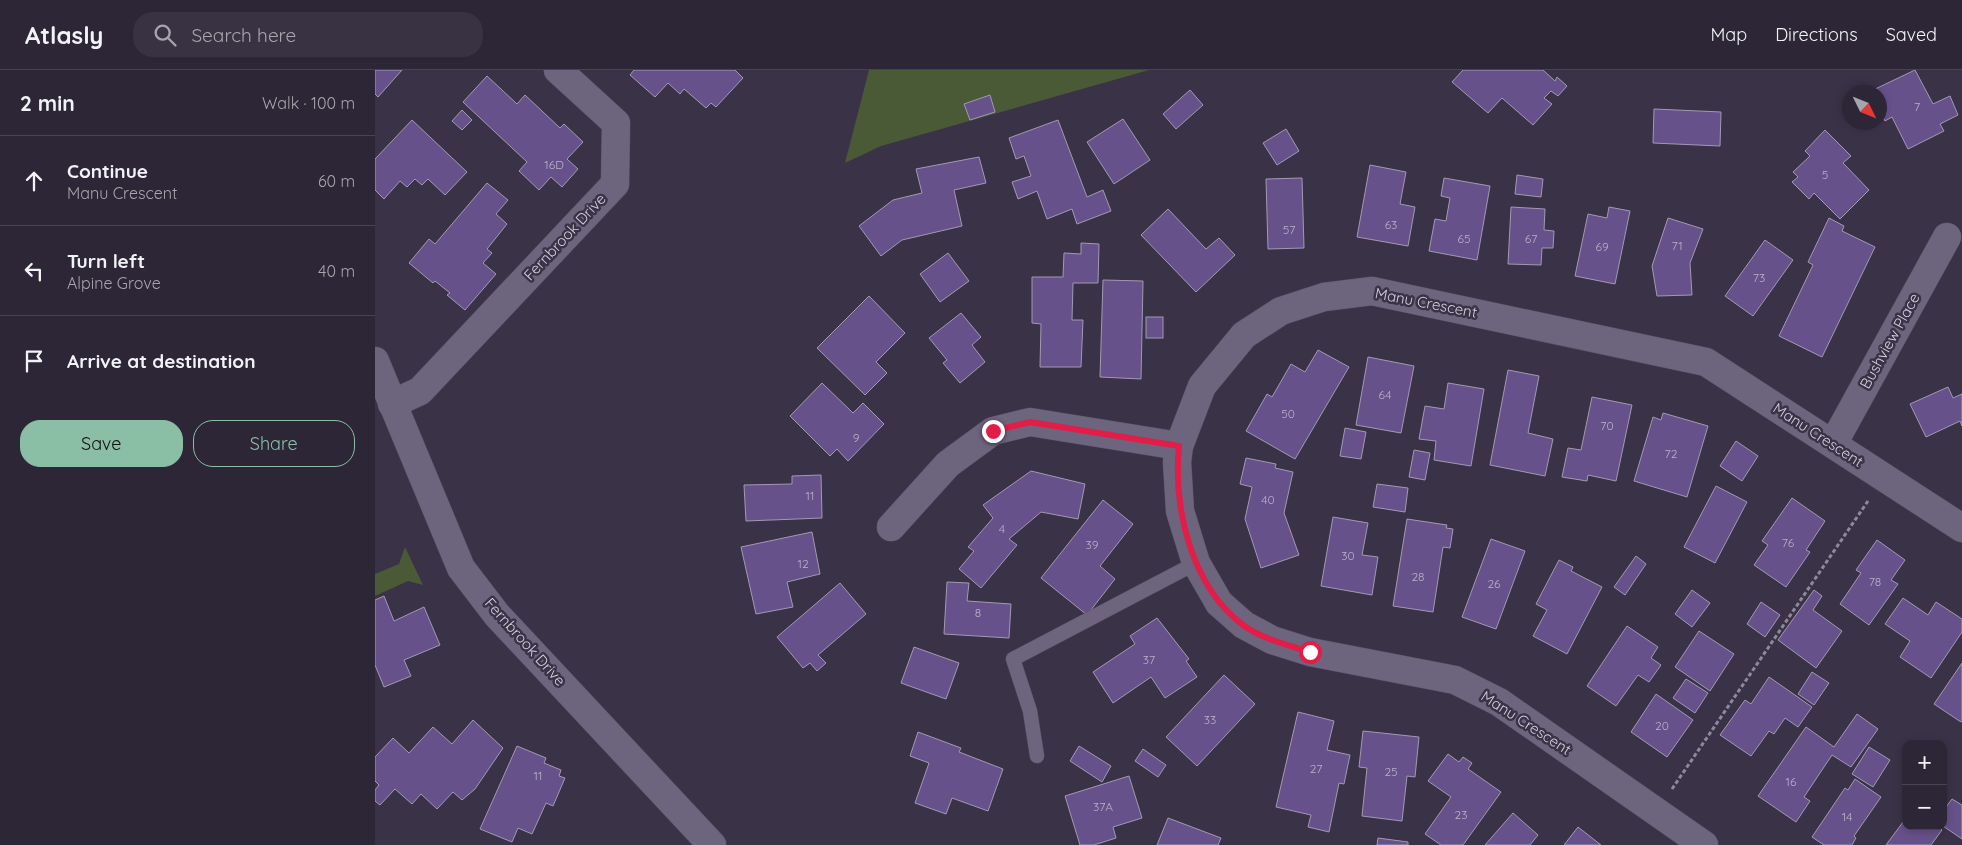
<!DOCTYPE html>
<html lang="en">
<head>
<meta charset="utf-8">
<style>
  :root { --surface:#2c2636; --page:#383242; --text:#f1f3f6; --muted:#a6a5ad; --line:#484351; --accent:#8abfa5 }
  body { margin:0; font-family:Quicksand,sans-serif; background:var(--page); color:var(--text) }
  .controls { position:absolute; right:15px; bottom:15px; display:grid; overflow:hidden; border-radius:10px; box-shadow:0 2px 8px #0003 }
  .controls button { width:45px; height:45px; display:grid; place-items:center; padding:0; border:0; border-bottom:1px solid var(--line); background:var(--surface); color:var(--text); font:25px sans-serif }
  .compass { position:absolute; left:1467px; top:15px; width:45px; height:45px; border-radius:50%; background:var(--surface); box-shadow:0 2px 8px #0003; rotate:133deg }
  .stop { position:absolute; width:15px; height:15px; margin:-11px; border:4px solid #e11d48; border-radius:50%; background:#fff }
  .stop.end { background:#e11d48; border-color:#fff; box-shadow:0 1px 5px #0008 }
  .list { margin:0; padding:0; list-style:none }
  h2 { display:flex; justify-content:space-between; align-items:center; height:65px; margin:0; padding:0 20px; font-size:21px }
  h2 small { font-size:16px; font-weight:400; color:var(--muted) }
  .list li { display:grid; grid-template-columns:32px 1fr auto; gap:15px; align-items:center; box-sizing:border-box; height:90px; padding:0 20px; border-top:1px solid var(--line) }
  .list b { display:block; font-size:19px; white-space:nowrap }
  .list p { margin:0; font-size:16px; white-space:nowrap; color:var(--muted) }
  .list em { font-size:16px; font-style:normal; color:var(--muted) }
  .actions { display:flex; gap:10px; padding:15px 20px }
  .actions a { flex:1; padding:11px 0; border:1px solid var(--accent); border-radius:20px; text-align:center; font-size:18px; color:var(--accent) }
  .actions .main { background:var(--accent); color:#111 }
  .icon { flex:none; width:28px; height:28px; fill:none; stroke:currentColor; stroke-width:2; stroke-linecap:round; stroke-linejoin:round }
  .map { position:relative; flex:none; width:1587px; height:775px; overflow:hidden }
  header { display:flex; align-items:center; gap:30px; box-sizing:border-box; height:70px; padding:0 25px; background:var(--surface); border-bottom:1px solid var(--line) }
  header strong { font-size:24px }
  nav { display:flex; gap:28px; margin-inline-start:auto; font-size:18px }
  .search { width:350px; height:45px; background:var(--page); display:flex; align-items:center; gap:12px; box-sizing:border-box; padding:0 18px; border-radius:20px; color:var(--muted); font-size:19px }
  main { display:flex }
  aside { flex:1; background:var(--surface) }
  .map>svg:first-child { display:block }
  .green { fill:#4a5936 }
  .building { fill:#67518a; stroke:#a299b3 }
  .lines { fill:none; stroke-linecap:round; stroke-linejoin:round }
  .service-casing { stroke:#585163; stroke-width:15 }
  .minor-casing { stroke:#585163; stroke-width:29 }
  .path { stroke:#8f899a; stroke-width:3; stroke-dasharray:4 2.5; stroke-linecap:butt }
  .service { stroke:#6d657d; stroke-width:14 }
  .minor { stroke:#6d657d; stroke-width:28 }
  .route { stroke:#e11d48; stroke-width:6 }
  .labels { text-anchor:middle; stroke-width:5; stroke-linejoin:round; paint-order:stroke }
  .number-label { font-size:12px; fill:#bab1ca }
  .street-label { font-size:15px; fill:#d6d1df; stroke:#3a3348 }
</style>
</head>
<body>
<header>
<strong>Atlasly</strong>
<div class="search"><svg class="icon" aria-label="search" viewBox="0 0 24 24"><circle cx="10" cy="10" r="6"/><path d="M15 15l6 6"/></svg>Search here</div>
<nav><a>Map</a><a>Directions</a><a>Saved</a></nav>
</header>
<main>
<aside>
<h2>2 min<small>Walk · 100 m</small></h2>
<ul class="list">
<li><svg class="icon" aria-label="ahead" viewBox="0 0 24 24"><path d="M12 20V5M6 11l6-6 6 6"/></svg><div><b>Continue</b><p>Manu Crescent</p></div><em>60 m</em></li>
<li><svg class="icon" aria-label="left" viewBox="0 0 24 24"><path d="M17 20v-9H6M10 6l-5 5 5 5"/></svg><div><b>Turn left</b><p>Alpine Grove</p></div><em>40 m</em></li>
<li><svg class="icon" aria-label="arrive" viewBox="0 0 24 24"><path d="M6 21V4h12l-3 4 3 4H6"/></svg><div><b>Arrive at destination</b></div></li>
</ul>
<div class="actions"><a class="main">Save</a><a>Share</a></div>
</aside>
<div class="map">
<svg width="1587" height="775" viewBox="0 0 1587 775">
  <rect width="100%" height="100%" fill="#3a3348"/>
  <!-- green -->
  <g class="green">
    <polygon points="494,0 774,0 506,76 470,93"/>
    <polygon points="30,477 48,515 33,511 0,526 0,504 24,494"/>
  </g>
  <!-- building -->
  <g class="building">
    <polygon points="0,0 27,0 3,27 0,24"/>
    <polygon points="259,0 360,0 368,8 341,37 336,33 331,38 309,19 305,24 293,13 280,27 255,5"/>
    <polygon points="1088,0 1168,0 1180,11 1182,7 1192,16 1183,26 1176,21 1169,28 1177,34 1158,55 1127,28 1113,43 1077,12"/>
    <polygon points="1540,0 1558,34 1575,26 1583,45 1565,54 1569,61 1533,79 1517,47 1510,51 1504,40 1504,22 1496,21"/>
    <polygon points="112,6 142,34 150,25 185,58 189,54 208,72 192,89 203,99 187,117 176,107 164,120 144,101 152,92 88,32"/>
    <polygon points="815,20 828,35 801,59 788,44"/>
    <polygon points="615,25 620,42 595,50 589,34"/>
    <polygon points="1279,39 1346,42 1345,76 1278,73"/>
    <polygon points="87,40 97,50 87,60 77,51"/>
    <polygon points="748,49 775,90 739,114 712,72"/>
    <polygon points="37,50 92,102 70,125 53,109 47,115 40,109 32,117 25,111 9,129 0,120 0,89"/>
    <polygon points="683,50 712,127 728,120 736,141 702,154 697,139 672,149 662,121 643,129 637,112 656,106 649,86 641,89 634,68"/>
    <polygon points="911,59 924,81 902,95 888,73"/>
    <polygon points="1450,60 1476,86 1468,93 1494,120 1465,149 1439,123 1434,129 1417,112 1423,107 1418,102 1435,86 1430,81"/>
    <polygon points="604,87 611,113 579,120 587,156 527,170 506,186 484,156 518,130 547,123 541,99"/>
    <polygon points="995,95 1031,102 1025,134 1040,137 1033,176 982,167"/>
    <polygon points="1142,105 1168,109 1166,127 1140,124"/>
    <polygon points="927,108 929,178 893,179 891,109"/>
    <polygon points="1069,108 1115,116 1102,190 1054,181 1060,149 1071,151 1075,128 1066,126"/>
    <polygon points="112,113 133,130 121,144 132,154 112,179 117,183 108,193 121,204 90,240 72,225 75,223 60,211 58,213 34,193 54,169 60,174"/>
    <polygon points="1136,137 1170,139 1169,160 1179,161 1178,178 1167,178 1166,195 1133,194"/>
    <polygon points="1234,137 1255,141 1240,214 1200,206 1213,144 1232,148"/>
    <polygon points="793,139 831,179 844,168 860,185 821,222 766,165"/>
    <polygon points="1293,148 1328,159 1315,193 1317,225 1282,226 1277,196"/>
    <polygon points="1454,148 1469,156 1467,161 1500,177 1447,287 1404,266 1438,195 1433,192"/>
    <polygon points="1390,170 1418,190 1378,246 1350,226"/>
    <polygon points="706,173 724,174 723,213 698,213 697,250 708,250 706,297 665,297 666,254 657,253 657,207 688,207 689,183 706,184"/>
    <polygon points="573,183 594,211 565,232 545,204"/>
    <polygon points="728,210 768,211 766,309 725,307"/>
    <polygon points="494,226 530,263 501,292 512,303 490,325 442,278"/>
    <polygon points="586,243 606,267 597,275 610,292 585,313 568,293 572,290 554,268"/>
    <rect x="771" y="247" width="17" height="21"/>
    <polygon points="943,280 974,297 920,389 871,361 892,324 897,327 916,294 930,302"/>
    <polygon points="993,287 1039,296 1026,363 981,355"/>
    <polygon points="1133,300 1164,306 1153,363 1178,369 1170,406 1115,395"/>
    <polygon points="447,313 478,343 488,333 509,354 473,391 462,379 455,386 415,346"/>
    <polygon points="1073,313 1109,319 1096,396 1059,390 1061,371 1044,369 1050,336 1069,339"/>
    <polygon points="1573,317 1578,328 1587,324 1587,356 1585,351 1551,367 1535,334"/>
    <polygon points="1217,327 1257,335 1241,411 1213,405 1212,411 1187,407 1193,378 1206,380"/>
    <polygon points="1288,343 1333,356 1312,427 1259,411 1278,347 1286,350"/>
    <polygon points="970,358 991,362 986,389 965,386"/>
    <polygon points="1361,371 1383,386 1367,411 1345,396"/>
    <polygon points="1039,380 1055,383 1050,410 1034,407"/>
    <polygon points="871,388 901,394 900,398 918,402 909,443 924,485 886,498 870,449 877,417 865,414"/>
    <polygon points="656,401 710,414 703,449 666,442 634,469 642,475 606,518 584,499 599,481 593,477 618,448 608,435"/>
    <polygon points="446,405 447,448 371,451 369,415 417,414 417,406"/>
    <polygon points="1002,414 1033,418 1030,442 998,437"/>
    <polygon points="1341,416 1372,432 1340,493 1309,477"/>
    <polygon points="1417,428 1450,451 1431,480 1435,482 1411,517 1379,495 1393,475 1387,471"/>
    <polygon points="728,430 758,454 725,496 740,509 712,545 666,508"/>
    <polygon points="958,447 993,453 987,485 1003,487 997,525 946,516"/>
    <polygon points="1032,449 1072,455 1071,458 1078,459 1075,478 1068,477 1058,542 1018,536"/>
    <polygon points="437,462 445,504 412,512 418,537 381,544 366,477"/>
    <polygon points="1116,469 1150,481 1121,559 1087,547"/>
    <polygon points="1502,470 1530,490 1516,510 1523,514 1494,555 1465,534 1486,503 1481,500"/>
    <polygon points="1261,486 1271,494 1250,525 1239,517"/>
    <polygon points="1184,490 1198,497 1196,501 1227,517 1192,584 1158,566 1172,540 1161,534"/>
    <polygon points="572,512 594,513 592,531 636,534 634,568 569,564"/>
    <polygon points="465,513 491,544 443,585 451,593 442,601 435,593 428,598 402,567"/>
    <polygon points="1317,520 1335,533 1317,557 1300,544"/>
    <polygon points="1439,520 1447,526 1438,540 1467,561 1441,598 1403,570"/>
    <polygon points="9,526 19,551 49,537 65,575 29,590 36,606 9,617 0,595 0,530"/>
    <polygon points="1528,528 1553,545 1561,532 1587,549 1587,562 1556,608 1525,587 1535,571 1510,554"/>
    <polygon points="1386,532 1405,545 1390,567 1372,554"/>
    <polygon points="782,548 814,589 811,591 822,607 790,628 776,607 738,633 718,602 760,574 755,566"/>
    <polygon points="1252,556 1283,577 1276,588 1286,595 1274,612 1263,605 1241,636 1212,616"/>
    <polygon points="1324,561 1359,584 1335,621 1300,597"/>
    <polygon points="539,577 584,593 571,629 526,613"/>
    <polygon points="1587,593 1587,650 1586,652 1559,634"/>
    <polygon points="1437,602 1454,613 1439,635 1423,624"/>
    <polygon points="849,605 880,634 822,696 791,667"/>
    <polygon points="1394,607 1437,637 1423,657 1410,648 1399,664 1394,661 1376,686 1345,665 1370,630 1376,634"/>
    <polygon points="1311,609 1333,623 1320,643 1298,628"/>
    <polygon points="1281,624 1318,650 1292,687 1256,662"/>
    <polygon points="923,642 959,651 952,680 975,685 969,714 964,713 954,762 933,757 936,745 901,737"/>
    <polygon points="1482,644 1503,659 1476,697 1457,685 1429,727 1435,731 1421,752 1383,726 1431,657 1459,677"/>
    <polygon points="98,650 128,678 100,719 87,730 78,722 62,739 46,724 37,734 20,719 5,735 0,731 0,720 4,715 0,711 0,687 18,668 34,683 58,657 77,674"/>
    <polygon points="988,661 1044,667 1040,707 1032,706 1027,751 987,746 992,698 984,697"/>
    <polygon points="543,662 586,678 584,682 628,699 613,741 577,728 571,744 540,733 554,693 535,686"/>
    <polygon points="142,676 171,688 169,693 186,700 184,706 190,708 178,736 171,733 157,764 143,758 137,772 105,759"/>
    <polygon points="704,676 736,696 727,712 695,691"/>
    <polygon points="1494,677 1515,690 1498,717 1477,704"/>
    <polygon points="768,679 791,695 783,707 760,691"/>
    <polygon points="1073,684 1084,692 1088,687 1097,693 1093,699 1126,722 1088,775 1066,775 1050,764 1076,727 1053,711"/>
    <polygon points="754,706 767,748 738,757 741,768 719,775 705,775 690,726"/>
    <polygon points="1480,709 1506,727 1479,766 1481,768 1477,775 1449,775 1437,767 1470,718 1473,720"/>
    <polygon points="1577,729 1587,735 1587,769 1568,756 1568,741"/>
    <polygon points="1138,743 1163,765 1155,775 1110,775"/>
    <polygon points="793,748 846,768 843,775 782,775"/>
    <polygon points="1531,748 1531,756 1563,756 1567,760 1556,775 1511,775"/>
    <polygon points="1203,757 1226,775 1189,775"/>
    <polygon points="1003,768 1033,772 1033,775 1002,775"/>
  </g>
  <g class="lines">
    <defs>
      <polyline id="service" points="662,686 655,641 638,589 821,493"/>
      <g id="minor">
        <polyline points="0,291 86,498 122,545 337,775"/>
        <polyline points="17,334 45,321 240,114 241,53 183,0"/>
        <polyline points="1458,374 1572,167"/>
        <polyline points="516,457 573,394 618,361 655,352 804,376"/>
        <polyline points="1329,775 1124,632 1080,610 935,582 897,570 869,555 844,533 821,493 805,441 802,392 804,376 827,316 869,265 906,241 949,227 997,221 1331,292 1587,458"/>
      </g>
    </defs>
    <!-- service casing -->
    <use href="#service" class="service-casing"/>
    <!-- minor casing -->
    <use href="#minor" class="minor-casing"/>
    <!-- path -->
    <polyline class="path" points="1297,719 1493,431"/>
    <!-- service -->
    <use href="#service" class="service"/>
    <!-- minor -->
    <use href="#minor" class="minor"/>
  </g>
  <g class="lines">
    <!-- route -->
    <path class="route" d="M618 361 655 352 804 376C798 438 816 516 868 555 887 569 913 575 935 582"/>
  </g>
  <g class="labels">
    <!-- number labels -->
    <g class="number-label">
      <text x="1542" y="41">7</text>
      <text x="179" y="99">16D</text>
      <text x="1450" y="109">5</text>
      <text x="1016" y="159">63</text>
      <text x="914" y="164">57</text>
      <text x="1089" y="173">65</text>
      <text x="1156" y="173">67</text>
      <text x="1302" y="180">71</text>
      <text x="1227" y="181">69</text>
      <text x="1384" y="212">73</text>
      <text x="1010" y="329">64</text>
      <text x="913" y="348">50</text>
      <text x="1232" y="360">70</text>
      <text x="481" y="372">9</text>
      <text x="1296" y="388">72</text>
      <text x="435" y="430">11</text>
      <text x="893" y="434">40</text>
      <text x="627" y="463">4</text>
      <text x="1413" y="477">76</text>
      <text x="717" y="479">39</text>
      <text x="973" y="490">30</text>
      <text x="428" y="498">12</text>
      <text x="1043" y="511">28</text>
      <text x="1500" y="516">78</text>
      <text x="1119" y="518">26</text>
      <text x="603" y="547">8</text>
      <text x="774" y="594">37</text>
      <text x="835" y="654">33</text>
      <text x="1287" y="660">20</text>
      <text x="941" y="703">27</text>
      <text x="1016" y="706">25</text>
      <text x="163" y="710">11</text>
      <text x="1416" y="716">16</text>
      <text x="728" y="741">37A</text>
      <text x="1086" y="749">23</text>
      <text x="1472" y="751">14</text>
    </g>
    <!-- street labels -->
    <g class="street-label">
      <text transform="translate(190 167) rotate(-47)" y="5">Fernbrook Drive</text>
      <text transform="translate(1051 233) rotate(11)" y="5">Manu Crescent</text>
      <text transform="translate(1515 271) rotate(-61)" y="5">Bushview Place</text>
      <text transform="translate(1443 365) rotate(33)" y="5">Manu Crescent</text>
      <text transform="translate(150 572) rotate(48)" y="5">Fernbrook Drive</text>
      <text transform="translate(1151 653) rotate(33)" y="5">Manu Crescent</text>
    </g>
  </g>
</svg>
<div class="controls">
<button>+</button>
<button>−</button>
</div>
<svg class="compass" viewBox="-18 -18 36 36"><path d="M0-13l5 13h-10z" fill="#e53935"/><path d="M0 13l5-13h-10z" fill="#a6a5ad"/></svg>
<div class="stop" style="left:935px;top:582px"></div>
<div class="stop end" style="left:618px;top:361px"></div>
</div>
</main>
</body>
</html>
